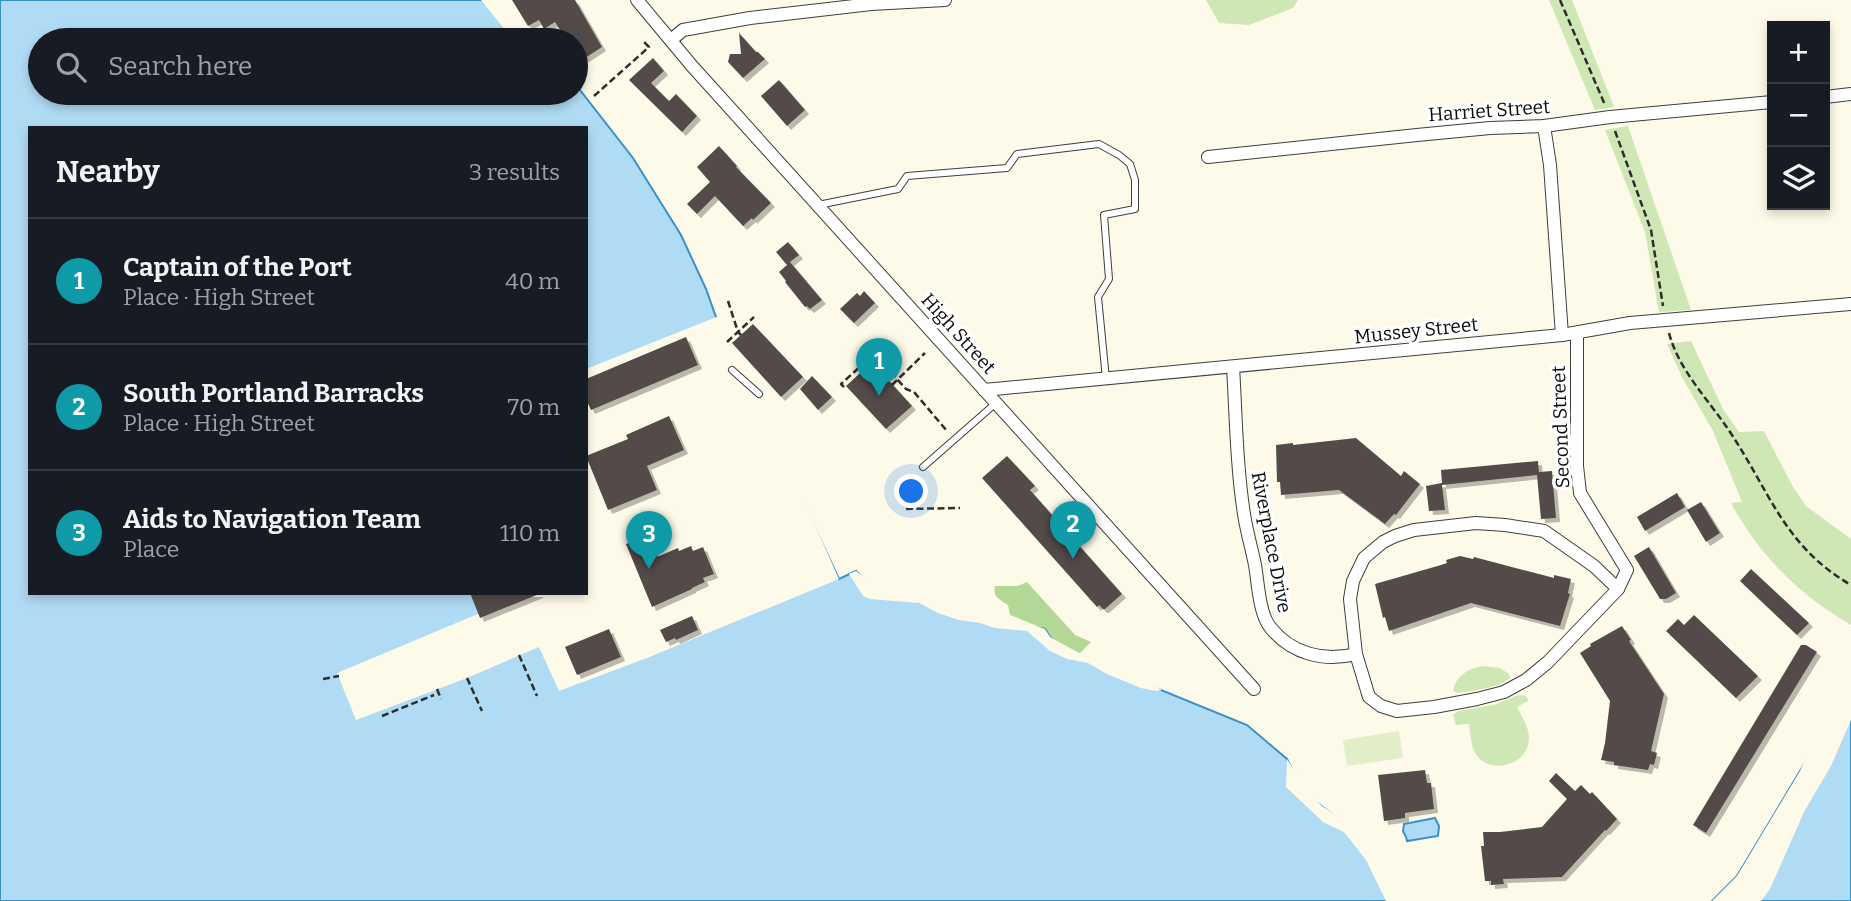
<!DOCTYPE html>
<html lang="en">
<head>
<meta charset="utf-8">
<style>
  :root { --surface:#171b24; --page:#242831; --text:#f1f3f6; --muted:#9ea1a6; --line:#363941; --accent:#d6989d }
  body { margin:0; font-family:Bitter,serif; background:var(--page); color:var(--text) }
  .controls { position:absolute; right:21px; top:21px; display:grid; overflow:hidden; border-radius:0px; box-shadow:0 4px 10px #0003 }
  .controls button { width:63px; height:63px; display:grid; place-items:center; padding:0; border:0; border-bottom:2px solid var(--line); background:var(--surface); color:var(--text); font:35px sans-serif }
  .you { position:absolute; left:912px; top:492px; width:24px; height:24px; margin:-18px; border:5px solid #fff; border-radius:50%; background:#1a73e8; box-shadow:0 0 0 10px #1a73e833 }
  .badge { display:grid; place-items:center; width:46px; height:46px; border-radius:50%; background:var(--accent); color:#fff; font-size:23px; font-weight:700 }
  .pin { position:absolute; translate:-50% -58px; filter:drop-shadow(0 2px 4px #0008) }
  .pin::after { content:''; position:absolute; top:37px; width:24px; height:21px; background:inherit; clip-path:polygon(0 0,100% 0,50% 100%) }
  .list { margin:0; padding:0; list-style:none }
  h2 { display:flex; justify-content:space-between; align-items:center; height:91px; margin:0; padding:0 28px; font-size:30px }
  h2 small { font-size:23px; font-weight:400; color:var(--muted) }
  .list li { display:grid; grid-template-columns:46px 1fr auto; gap:21px; align-items:center; box-sizing:border-box; height:126px; padding:0 28px; border-top:2px solid var(--line) }
  .list b { display:block; font-size:26px; white-space:nowrap }
  .list p { margin:0; font-size:23px; white-space:nowrap; color:var(--muted) }
  .list em { font-size:23px; font-style:normal; color:var(--muted) }
  .icon { flex:none; width:38px; height:38px; fill:none; stroke:currentColor; stroke-width:2; stroke-linecap:round; stroke-linejoin:round }
  .map { position:relative; flex:none; width:1851px; height:901px; overflow:hidden }
  .search { position:absolute; background:var(--surface); box-shadow:0 4px 10px #0003; left:28px; top:28px; width:560px; height:77px; display:flex; align-items:center; gap:18px; box-sizing:border-box; padding:0 24px; border-radius:38px; color:var(--muted); font-size:26px }
  .panel { position:absolute; background:var(--surface); box-shadow:0 4px 10px #0003; left:28px; top:126px; width:560px; height:469px; border-radius:0px }
  .map>svg:first-child { display:block }
  .green { fill:#cfe7b5 }
  .forest { fill:#b3d795 }
  .pitch { fill:#e1eec7 }
  .water { fill:#b0dbf4; stroke:#3a91c8; stroke-width:2; fill-rule:evenodd }
  .pier { fill:#fefae9 }
  .building { fill:#534c48; filter:url(#shadow) }
  .lines { fill:none; stroke-linecap:round; stroke-linejoin:round }
  .service-casing { stroke:#3e3e3e; stroke-width:8 }
  .minor-casing { stroke:#3e3e3e; stroke-width:14 }
  .path { stroke:#2d2d2d; stroke-width:2.5; stroke-dasharray:7 3.5; stroke-linecap:butt }
  .service { stroke:#fff; stroke-width:6 }
  .minor { stroke:#fff; stroke-width:12 }
  .labels { text-anchor:middle; stroke-width:7; stroke-linejoin:round; paint-order:stroke }
  .street-label { font-size:19px; fill:#0b0b0b; stroke:#fff }
</style>
</head>
<body>
<div class="map">
<svg width="1851" height="901" viewBox="0 0 1851 901">
  <defs>
    <filter id="shadow"><feDropShadow dx="4" dy="4" stdDeviation="0" flood-color="#0004"/></filter>
  </defs>
  <rect width="100%" height="100%" fill="#fefae9"/>
  <!-- green -->
  <g class="green">
    <polygon points="1206,0 1298,0 1293,8 1249,25 1219,23"/>
    <polygon points="1549,0 1572,0 1614,107 1595,110"/>
    <polygon points="1628,126 1691,310 1659,312 1645,232 1605,130"/>
    <path d="M1691 341 1723 409 1739 432 1764 431 1793 487 1806 506 1851 539V625C1799 595 1760 556 1731 503L1742 502 1713 431 1683 379 1667 344Z"/>
    <path d="M1483 666 1500 668 1509 674 1510 678C1496 689 1475 690 1457 693L1453 691C1456 676 1468 668 1483 666Z"/>
    <path d="M1518 695 1526 696 1528 699V701L1517 707C1522 717 1529 727 1529 738 1529 766 1487 777 1474 751 1471 743 1470 732 1469 724L1456 725 1453 715 1458 711 1494 705Z"/>
  </g>
  <!-- forest -->
  <path class="forest" d="M1027 582 1075 635 1091 642 1077 656 1050 637 1045 629C1032 625 1022 619 1010 615L1008 605C1000 599 993 599 995 586H1018Z"/>
  <!-- pitch -->
  <polygon class="pitch" points="1399,731 1403,758 1347,766 1343,740"/>
  <!-- water -->
  <g class="water">
    <path d="M0 0H487L527 40H40V93H576V85L633 158 681 235 706 289 716 317 839 579 856 571 876 590 951 611 1045 629 1050 637 1060 646 1107 668 1247 725 1287 759 1303 792 1352 829 1400 893 1466 898 1473 901H0ZM30 128H586V593H30Z"/>
    <polygon points="1851,686 1851,901 1712,901 1737,876"/>
    <polygon points="1435,818 1439,826 1438,836 1407,841 1406,837 1403,831 1404,824"/>
  </g>
  <!-- pier -->
  <g class="pier">
    <polygon points="481,0 492,0 531,40 516,40 510,36"/>
    <polygon points="719,316 771,426 839,579 647,658 559,691 539,647 467,678 356,720 337,673 528,593 586,593 586,369"/>
    <polygon points="856,571 878,587 916,595 956,610 1022,621 1045,629 1050,637 1079,653 1142,678 1162,690 1156,691 1141,688 1107,674 1088,663 1067,659 1050,651 1027,631 995,628 980,623 959,620 938,613 919,603 870,599 863,596 849,574"/>
    <polygon points="1851,683 1851,720 1831,766 1804,812 1770,889 1761,901 1712,901 1737,876 1800,771 1810,748 1848,684"/>
    <polygon points="1287,759 1306,790 1322,806 1354,827 1401,888 1411,876 1416,863 1456,867 1465,872 1469,883 1470,896 1475,898 1477,901 1386,901 1366,860 1344,832 1323,822 1286,787"/>
  </g>
  <!-- building -->
  <g class="building">
    <polygon points="512,0 575,0 602,47 576,64 576,40 566,40 555,22 544,29 539,20 528,26"/>
    <polygon points="739,33 756,52 758,52 765,59 743,78 728,62 730,54 741,54"/>
    <polygon points="653,58 664,71 651,83 669,101 676,94 697,116 682,132 629,80"/>
    <polygon points="779,80 805,110 787,126 761,96"/>
    <polygon points="719,146 737,166 736,167 771,203 753,220 752,218 743,226 715,196 697,214 687,204 710,182 697,167"/>
    <polygon points="788,242 799,255 790,262 822,300 810,309 807,306 805,307 785,282 786,281 779,272 787,265 776,252"/>
    <polygon points="864,291 875,303 854,323 840,309 857,293 860,296"/>
    <polygon points="753,324 803,377 781,397 732,343"/>
    <polygon points="686,337 698,365 591,410 586,399 586,379"/>
    <polygon points="872,362 912,406 886,429 846,386"/>
    <polygon points="812,376 832,397 818,410 800,389"/>
    <polygon points="669,416 684,450 647,466 657,490 608,510 586,456 628,439 626,435"/>
    <polygon points="1356,438 1401,476 1404,471 1420,484 1396,515 1394,514 1385,524 1339,490 1281,495 1280,482 1277,482 1276,445 1293,443 1293,445"/>
    <polygon points="1007,456 1035,486 1030,490 1122,594 1105,609 1103,609 1099,605 1097,607 982,478"/>
    <polygon points="1538,461 1539,472 1552,471 1556,518 1541,519 1537,475 1442,485 1445,510 1429,511 1426,486 1442,483 1441,470"/>
    <polygon points="1677,493 1685,507 1645,531 1637,517"/>
    <polygon points="1701,502 1720,533 1706,542 1687,510"/>
    <polygon points="648,535 657,557 678,548 679,551 691,546 693,551 703,547 714,574 703,578 705,582 692,588 692,589 652,607 626,544"/>
    <polygon points="1649,547 1676,593 1666,599 1660,599 1634,556"/>
    <polygon points="1460,556 1473,559 1474,557 1554,578 1554,575 1571,579 1568,593 1570,594 1560,626 1471,603 1389,631 1385,617 1383,618 1375,584 1441,565 1447,563 1446,560"/>
    <polygon points="1751,569 1809,623 1797,635 1740,581"/>
    <polygon points="470,593 539,593 539,594 480,618"/>
    <polygon points="1694,615 1758,676 1736,698 1666,631 1678,619 1684,625"/>
    <polygon points="692,616 698,630 676,640 675,638 666,642 660,630"/>
    <polygon points="1622,626 1631,640 1629,641 1664,694 1651,751 1657,753 1654,765 1650,764 1648,770 1614,765 1614,762 1601,760 1605,743 1610,701 1580,653 1591,646 1590,644"/>
    <polygon points="609,629 621,657 577,675 565,647"/>
    <polygon points="1801,645 1806,645 1817,652 1706,833 1693,825"/>
    <polygon points="1425,770 1427,783 1431,783 1434,809 1405,813 1405,818 1384,821 1378,775"/>
    <polygon points="1556,773 1575,791 1581,785 1590,794 1592,792 1617,819 1606,831 1605,830 1562,877 1503,879 1504,884 1491,885 1491,881 1485,881 1481,846 1484,846 1483,832 1500,832 1542,827 1567,799 1549,781"/>
  </g>
  <g class="lines">
    <defs>
      <g id="service">
        <polyline points="818,205 898,189 907,176 1007,168 1017,154 1099,144 1119,155 1130,164 1135,180 1135,209 1104,215 1109,279 1098,297 1106,379"/>
        <polyline points="732,370 759,394"/>
        <polyline points="923,467 996,403"/>
      </g>
      <g id="minor">
        <polyline points="637,0 692,66 1254,689"/>
        <polyline points="671,40 683,30 750,18 871,4 945,0"/>
        <polyline points="1825,97 1851,94"/>
        <polyline points="1544,126 1550,165 1562,335"/>
        <polyline points="1208,157 1417,135 1490,128 1544,126 1610,117 1772,102"/>
        <polyline points="1577,333 1577,466 1580,493 1627,570 1618,589"/>
        <path d="M1233 367C1236 414 1236 461 1243 507 1245 526 1251 545 1255 565 1258 582 1259 613 1270 627 1291 654 1324 662 1356 654L1369 697 1381 706 1397 711 1434 707 1477 699 1504 692 1526 680 1548 662 1618 589 1594 566 1544 531 1505 525 1476 523 1414 530 1395 536 1383 542 1364 558 1353 581 1350 599 1356 654"/>
        <polyline points="984,390 1562,335 1630,323 1851,304"/>
      </g>
    </defs>
    <!-- service casing -->
    <use href="#service" class="service-casing"/>
    <!-- minor casing -->
    <use href="#minor" class="minor-casing"/>
    <!-- path -->
    <g class="path">
      <polyline points="1560,0 1605,105"/>
      <polyline points="594,96 649,47 643,41"/>
      <polyline points="1615,131 1651,230 1663,306"/>
      <polyline points="728,301 738,332 741,335"/>
      <path d="M1669 333C1679 371 1709 400 1730 432 1770 492 1784 546 1851 585"/>
      <polyline points="727,342 754,317"/>
      <polyline points="892,385 925,353"/>
      <polyline points="844,387 841,384 874,354 906,389 914,392 947,431"/>
      <polyline points="906,509 960,508"/>
      <polyline points="519,655 537,696"/>
      <polyline points="467,678 482,711"/>
      <polyline points="323,679 339,676"/>
      <polyline points="437,689 441,699"/>
      <polyline points="382,716 434,695"/>
    </g>
    <!-- service -->
    <use href="#service" class="service"/>
    <!-- minor -->
    <use href="#minor" class="minor"/>
  </g>
  <g class="labels">
    <!-- street labels -->
    <g class="street-label">
      <text transform="translate(1489 110) rotate(-4)" y="7">Harriet Street</text>
      <text transform="translate(1416 330) rotate(-6)" y="7">Mussey Street</text>
      <text transform="translate(959 333) rotate(48)" y="7">High Street</text>
      <text transform="translate(1560 427) rotate(-92)" y="7">Second Street</text>
      <text transform="translate(1272 542) rotate(79)" y="7">Riverplace Drive</text>
    </g>
  </g>
</svg>
<div class="controls">
<button>+</button>
<button>−</button>
<button><svg class="icon" aria-label="layers" viewBox="0 0 24 24"><path d="M12 4l9 5-9 5-9-5zM3 14l9 5 9-5"/></svg></button>
</div>
<div class="you"></div>
<div class="pin badge" style="left:879px;top:396px;background:#0f9aa8">1</div>
<div class="pin badge" style="left:1073px;top:559px;background:#0f9aa8">2</div>
<div class="pin badge" style="left:649px;top:569px;background:#0f9aa8">3</div>
<div class="search"><svg class="icon" aria-label="search" viewBox="0 0 24 24"><circle cx="10" cy="10" r="6"/><path d="M15 15l6 6"/></svg>Search here</div>
<section class="panel">
<h2>Nearby<small>3 results</small></h2>
<ul class="list">
<li><span class="badge" style="background:#0f9aa8">1</span><div><b>Captain of the Port</b><p>Place · High Street</p></div><em>40 m</em></li>
<li><span class="badge" style="background:#0f9aa8">2</span><div><b>South Portland Barracks</b><p>Place · High Street</p></div><em>70 m</em></li>
<li><span class="badge" style="background:#0f9aa8">3</span><div><b>Aids to Navigation Team</b><p>Place</p></div><em>110 m</em></li>
</ul>
</section>
</div>
</body>
</html>
